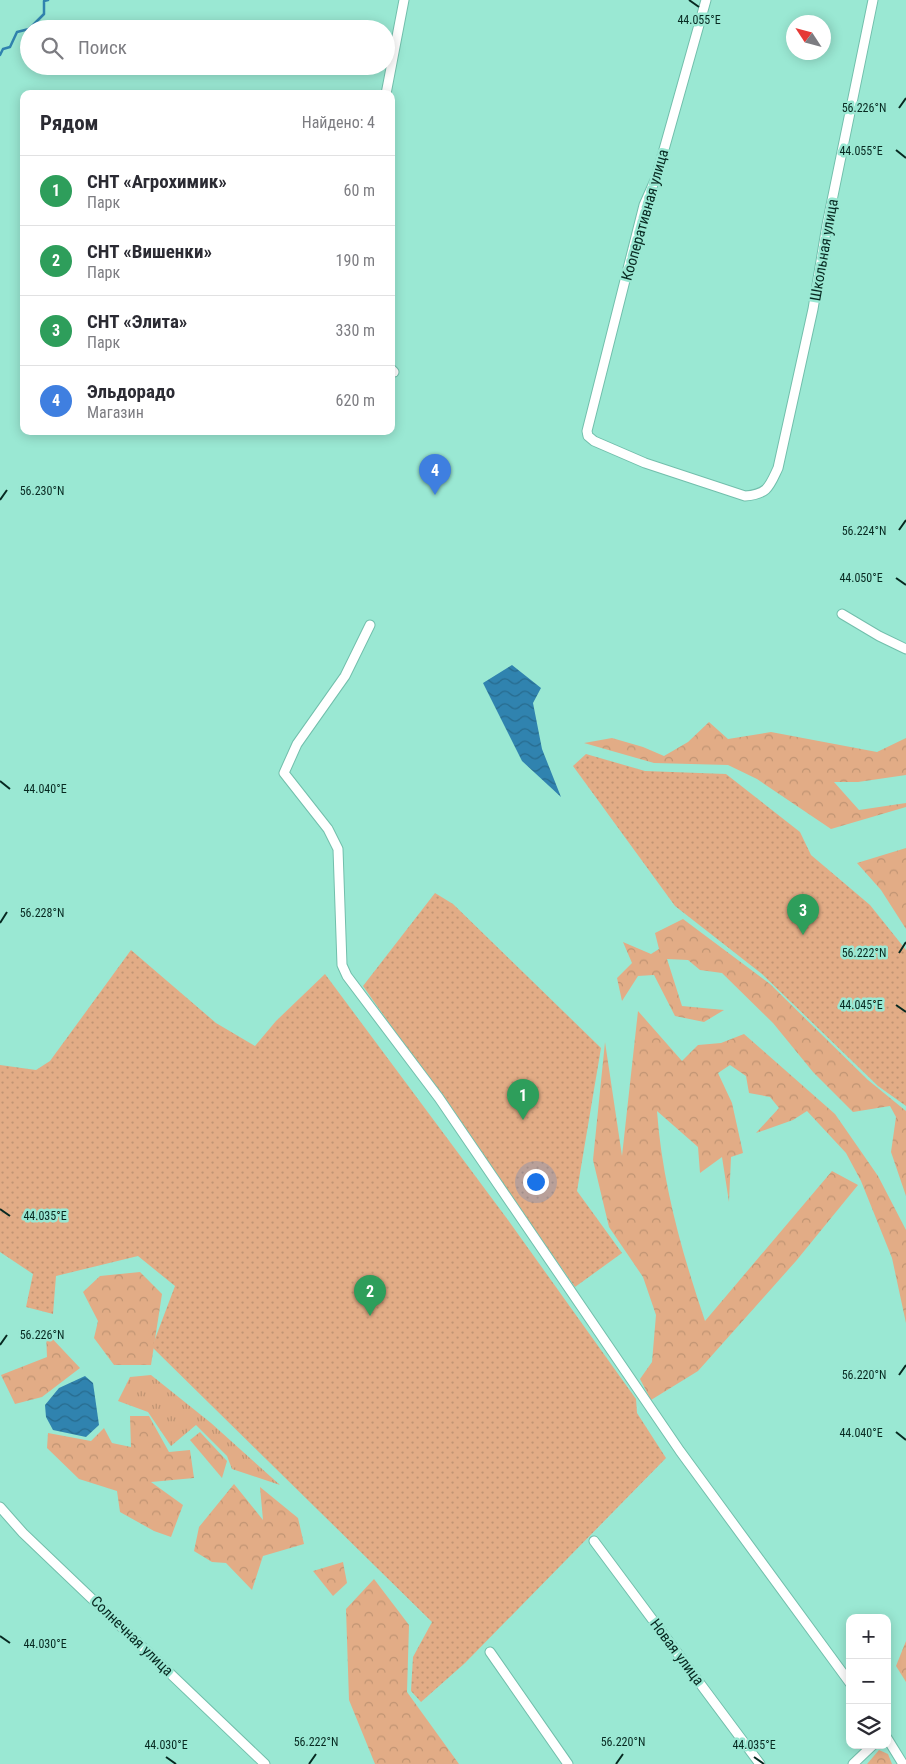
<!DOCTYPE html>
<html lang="ru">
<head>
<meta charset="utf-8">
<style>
  :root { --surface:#fff; --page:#f7f7f7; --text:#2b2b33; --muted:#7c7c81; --line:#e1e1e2; --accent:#a71d63 }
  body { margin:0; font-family:"Roboto Condensed",sans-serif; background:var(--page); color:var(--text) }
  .controls { position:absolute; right:15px; bottom:15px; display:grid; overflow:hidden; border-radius:10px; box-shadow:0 2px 12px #0003 }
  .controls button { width:45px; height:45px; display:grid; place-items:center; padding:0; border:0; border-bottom:1px solid var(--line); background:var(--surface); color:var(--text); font:25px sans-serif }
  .compass { position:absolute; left:786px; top:15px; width:45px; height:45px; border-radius:50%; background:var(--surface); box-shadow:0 2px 12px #0003; rotate:306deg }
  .you { position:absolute; left:535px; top:1181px; width:18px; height:18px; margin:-12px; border:4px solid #fff; border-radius:50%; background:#1a73e8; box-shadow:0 0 0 8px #1a73e833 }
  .badge { display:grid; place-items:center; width:32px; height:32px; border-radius:50%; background:var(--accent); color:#fff; font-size:16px; font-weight:700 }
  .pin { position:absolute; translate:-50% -41px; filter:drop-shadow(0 1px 2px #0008) }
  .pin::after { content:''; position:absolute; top:26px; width:18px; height:15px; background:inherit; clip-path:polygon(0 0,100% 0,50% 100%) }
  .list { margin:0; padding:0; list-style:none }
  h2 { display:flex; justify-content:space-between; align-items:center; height:65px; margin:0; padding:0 20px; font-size:21px }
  h2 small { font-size:16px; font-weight:400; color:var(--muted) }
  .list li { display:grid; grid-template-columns:32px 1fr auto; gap:15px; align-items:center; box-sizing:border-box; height:70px; padding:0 20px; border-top:1px solid var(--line) }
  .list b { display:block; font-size:19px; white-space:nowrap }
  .list p { margin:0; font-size:16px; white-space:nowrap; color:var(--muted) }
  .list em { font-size:16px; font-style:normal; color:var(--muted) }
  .icon { flex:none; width:28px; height:28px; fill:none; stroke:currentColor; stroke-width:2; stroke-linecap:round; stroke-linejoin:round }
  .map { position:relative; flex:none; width:906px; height:1764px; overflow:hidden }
  .search { position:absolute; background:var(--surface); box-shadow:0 2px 12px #0003; left:20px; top:20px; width:375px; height:55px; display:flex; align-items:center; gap:12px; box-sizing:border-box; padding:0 18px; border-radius:28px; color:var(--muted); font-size:19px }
  .panel { position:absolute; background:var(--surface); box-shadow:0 2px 12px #0003; left:20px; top:90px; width:375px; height:345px; border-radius:10px }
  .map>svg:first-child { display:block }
  .grass { fill:url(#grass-tufts) }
  .forest { fill:url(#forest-crowns) }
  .garden { fill:url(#garden-dots) }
  .water { fill:url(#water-waves) }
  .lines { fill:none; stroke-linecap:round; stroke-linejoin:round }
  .stream { stroke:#3083af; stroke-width:2.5 }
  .street-casing { stroke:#72bfac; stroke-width:11 }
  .street { stroke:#fff; stroke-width:9 }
  .ticks { fill:none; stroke:#072921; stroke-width:2 }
  .labels { text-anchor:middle; stroke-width:5; stroke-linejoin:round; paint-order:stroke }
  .street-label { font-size:15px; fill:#072921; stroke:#9ae8d3 }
  .ticks-label { font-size:12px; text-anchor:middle; fill:#072921; stroke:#9ae8d3; stroke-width:5; stroke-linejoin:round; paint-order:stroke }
</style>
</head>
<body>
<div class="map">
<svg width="906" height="1764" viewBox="0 0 906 1764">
  <defs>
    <pattern id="grass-tufts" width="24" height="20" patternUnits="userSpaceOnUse" patternTransform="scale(1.25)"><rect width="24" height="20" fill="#e2ac86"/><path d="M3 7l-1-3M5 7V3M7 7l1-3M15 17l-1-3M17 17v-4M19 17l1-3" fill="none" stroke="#c09473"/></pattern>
    <pattern id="forest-crowns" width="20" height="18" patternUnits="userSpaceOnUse" patternTransform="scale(1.25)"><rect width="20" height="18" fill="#e2ac86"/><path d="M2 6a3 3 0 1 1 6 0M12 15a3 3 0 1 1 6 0" fill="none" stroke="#c09473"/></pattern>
    <pattern id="garden-dots" width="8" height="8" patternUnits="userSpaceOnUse" patternTransform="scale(1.25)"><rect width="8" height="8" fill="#e2ac86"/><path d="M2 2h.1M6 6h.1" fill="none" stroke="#c09473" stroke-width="1.8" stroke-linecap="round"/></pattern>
    <pattern id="water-waves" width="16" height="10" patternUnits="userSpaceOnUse" patternTransform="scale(1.25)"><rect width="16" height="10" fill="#3083af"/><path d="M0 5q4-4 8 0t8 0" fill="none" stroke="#276b8e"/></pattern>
  </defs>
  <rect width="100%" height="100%" fill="#9ae8d3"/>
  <!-- grass -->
  <polygon class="grass" points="151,1375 211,1423 280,1485 232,1469 227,1456 196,1425 171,1446 148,1412 118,1401 130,1377"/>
  <!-- forest -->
  <g class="forest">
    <polygon points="709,722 728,739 771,732 877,752 906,738 906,775 858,782 834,782 859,810 906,803 906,807 831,829 757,779 728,765 654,763 584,743 612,738 643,747 664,756 688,742"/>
    <polygon points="906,848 906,929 881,890 857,863"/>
    <polygon points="683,919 770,984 868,1080 906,1111 906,1196 891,1152 896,1117 890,1106 853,1112 813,1072 773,1023 722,973 700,970 688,960 667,959 682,1006 724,1010 704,1022 675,1016 654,975 638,976 622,1001 617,978 632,963 623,942 651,954 659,949 655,933"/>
    <path d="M638 1011 682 1061 698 1045 721 1043 744 1034 835 1114 878 1176 906 1230V1323L892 1258 861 1181 846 1153 807 1111 793 1120 756 1133 779 1108 770 1097 749 1093 746 1076 730 1065 718 1073 732 1103 743 1153 731 1157 729 1202 722 1157 700 1173 698 1147 657 1111C662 1182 682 1253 705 1321L832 1171 858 1185 796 1261 698 1371 651 1400 640 1379 652 1362 656 1315 643 1277 609 1227 593 1160 605 1042 622 1156Z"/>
    <polygon points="140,1272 162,1294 151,1365 114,1365 94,1338 98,1321 83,1292 100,1276"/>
    <polygon points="46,1332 80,1368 42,1397 15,1404 1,1375 47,1357"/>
    <polygon points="130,1416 149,1416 169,1452 190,1450 194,1478 151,1482 183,1505 171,1537 154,1531 120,1512 117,1491 79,1479 47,1448 48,1433 91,1441 104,1428 112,1443 131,1447"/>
    <polygon points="200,1432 227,1461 222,1478 190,1440"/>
    <polygon points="234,1484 263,1520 260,1487 298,1518 304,1544 263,1556 252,1590 226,1563 212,1562 194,1551 199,1527"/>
    <polygon points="343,1562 347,1583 333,1596 313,1571"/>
    <polygon points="374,1579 409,1625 407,1692 459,1764 375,1764 349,1700 346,1609"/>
    <polygon points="906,1641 906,1682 896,1666"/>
    <polygon points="879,1750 888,1754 892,1764 867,1764"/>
  </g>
  <!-- garden -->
  <g class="garden">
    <polygon points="586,754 645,771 726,774 800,832 811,855 870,905 906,950 906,1106 878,1086 762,974 675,906 573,766"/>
    <polygon points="435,893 453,904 601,1048 577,1191 622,1253 575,1287 363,986"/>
    <polygon points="131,950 216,1023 255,1046 276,1021 325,974 508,1220 636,1399 637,1413 666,1458 465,1663 421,1702 411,1691 413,1657 432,1622 152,1347 175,1286 138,1256 56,1276 53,1314 26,1307 33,1274 0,1252 0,1065 36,1070 50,1061"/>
  </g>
  <!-- water -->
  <g class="water">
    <polygon points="512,665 541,688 533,703 542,749 561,797 522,761 483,683"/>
    <polygon points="85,1376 93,1383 99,1425 86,1437 53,1430 46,1417 45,1405 59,1388"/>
  </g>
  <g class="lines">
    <!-- stream -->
    <g class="stream">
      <polyline points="29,29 44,14 44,1 48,0"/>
      <polyline points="0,55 3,49 10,47 17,32 29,29"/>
    </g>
    <defs>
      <g id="street">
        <path d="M706 0 656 178 644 205 587 431 588 436 594 441 645 463 745 496C768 494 769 487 778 468L813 309 827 225 873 0"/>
        <polyline points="386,94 404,0"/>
        <polyline points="391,369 394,372"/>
        <polyline points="842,614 879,636 906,649"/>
        <polyline points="370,625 345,676 297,744 284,773 328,829 338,849 342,965 347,976 439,1098 680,1451 850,1683"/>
        <polyline points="0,1507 23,1533 265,1764"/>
        <polyline points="594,1541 760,1764"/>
        <polyline points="490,1652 568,1764"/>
        <polyline points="887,1738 903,1764"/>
        <polyline points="853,1764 873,1745"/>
      </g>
    </defs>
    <!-- street casing -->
    <use href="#street" class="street-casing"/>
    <!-- street -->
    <use href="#street" class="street"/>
  </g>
  <!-- ticks -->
  <path class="ticks" d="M689 0 699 7M899 108 906 98M896 150 906 158M0 500 7 490M899 530 906 520M896 578 906 585M0 781 10 789M0 923 7 912M899 953 906 942M896 1005 906 1012M0 1209 10 1216M0 1345 7 1335M899 1375 906 1365M896 1432 906 1440M0 1636 10 1643M166 1757 176 1764M754 1757 764 1764M309 1764 316 1754M616 1764 623 1754"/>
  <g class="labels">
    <!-- street labels -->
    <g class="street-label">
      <text transform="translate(645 215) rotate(-74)" y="5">Кооперативная улица</text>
      <text transform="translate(824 250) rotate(-80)" y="5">Школьная улица</text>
      <text transform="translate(132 1636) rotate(44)" y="5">Солнечная улица</text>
      <text transform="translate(677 1652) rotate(53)" y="5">Новая улица</text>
    </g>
  </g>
  <g class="ticks-label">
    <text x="699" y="24">44.055°E</text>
    <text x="864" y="112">56.226°N</text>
    <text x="861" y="155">44.055°E</text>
    <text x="42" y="495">56.230°N</text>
    <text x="864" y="535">56.224°N</text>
    <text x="861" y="582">44.050°E</text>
    <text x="45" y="793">44.040°E</text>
    <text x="42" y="917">56.228°N</text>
    <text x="864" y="957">56.222°N</text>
    <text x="861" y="1009">44.045°E</text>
    <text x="45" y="1220">44.035°E</text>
    <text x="42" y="1339">56.226°N</text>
    <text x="864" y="1379">56.220°N</text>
    <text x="861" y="1437">44.040°E</text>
    <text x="45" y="1648">44.030°E</text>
    <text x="316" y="1746">56.222°N</text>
    <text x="623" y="1746">56.220°N</text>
    <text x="166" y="1749">44.030°E</text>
    <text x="754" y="1749">44.035°E</text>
  </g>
</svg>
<div class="controls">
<button>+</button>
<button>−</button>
<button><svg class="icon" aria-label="layers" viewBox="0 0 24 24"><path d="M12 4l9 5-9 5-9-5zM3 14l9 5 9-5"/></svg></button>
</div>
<svg class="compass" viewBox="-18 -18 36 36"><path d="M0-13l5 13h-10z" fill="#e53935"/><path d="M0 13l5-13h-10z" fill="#7c7c81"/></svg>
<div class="you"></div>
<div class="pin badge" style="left:523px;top:1120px;background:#2e9e5b">1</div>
<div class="pin badge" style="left:370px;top:1316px;background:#2e9e5b">2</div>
<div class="pin badge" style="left:803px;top:935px;background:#2e9e5b">3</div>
<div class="pin badge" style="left:435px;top:495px;background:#3f7fe0">4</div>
<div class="search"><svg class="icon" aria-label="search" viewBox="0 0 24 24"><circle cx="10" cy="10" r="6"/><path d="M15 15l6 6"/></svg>Поиск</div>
<section class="panel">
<h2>Рядом<small>Найдено: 4</small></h2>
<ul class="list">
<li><span class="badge" style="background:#2e9e5b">1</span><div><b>СНТ «Агрохимик»</b><p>Парк</p></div><em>60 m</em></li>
<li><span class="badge" style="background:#2e9e5b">2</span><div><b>СНТ «Вишенки»</b><p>Парк</p></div><em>190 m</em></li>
<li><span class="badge" style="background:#2e9e5b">3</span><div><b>СНТ «Элита»</b><p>Парк</p></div><em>330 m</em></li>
<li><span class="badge" style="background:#3f7fe0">4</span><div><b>Эльдорадо</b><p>Магазин</p></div><em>620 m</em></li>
</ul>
</section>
</div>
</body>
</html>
